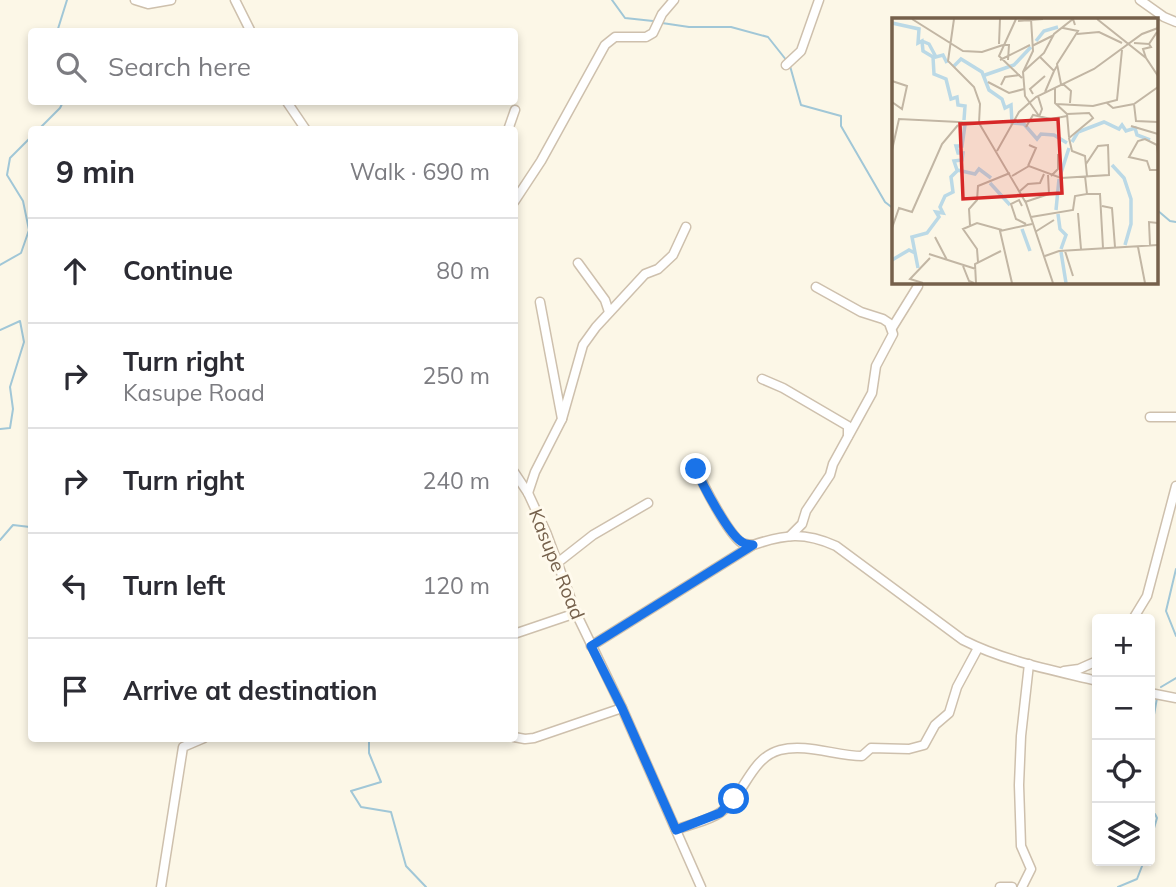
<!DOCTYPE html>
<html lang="en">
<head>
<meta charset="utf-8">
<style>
  :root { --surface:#fff; --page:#f7f7f7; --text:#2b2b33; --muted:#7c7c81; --line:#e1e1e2 }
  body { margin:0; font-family:Mulish,sans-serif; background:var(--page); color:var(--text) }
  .controls { position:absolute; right:21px; bottom:21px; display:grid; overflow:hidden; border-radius:7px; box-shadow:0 4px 10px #0003 }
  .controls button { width:63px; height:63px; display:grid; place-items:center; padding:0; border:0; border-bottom:2px solid var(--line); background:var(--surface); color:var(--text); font:35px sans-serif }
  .stop { position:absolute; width:21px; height:21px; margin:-16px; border:5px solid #1a73e8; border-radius:50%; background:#fff }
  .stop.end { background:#1a73e8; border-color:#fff; box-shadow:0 2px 7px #0008 }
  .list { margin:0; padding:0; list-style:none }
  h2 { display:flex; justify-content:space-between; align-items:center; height:91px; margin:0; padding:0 28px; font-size:30px }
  h2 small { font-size:23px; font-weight:400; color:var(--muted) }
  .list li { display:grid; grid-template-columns:46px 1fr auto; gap:21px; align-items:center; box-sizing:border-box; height:105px; padding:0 28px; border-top:2px solid var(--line) }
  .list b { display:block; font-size:26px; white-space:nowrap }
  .list p { margin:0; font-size:23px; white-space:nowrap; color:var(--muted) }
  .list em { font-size:23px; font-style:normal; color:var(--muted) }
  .icon { flex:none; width:38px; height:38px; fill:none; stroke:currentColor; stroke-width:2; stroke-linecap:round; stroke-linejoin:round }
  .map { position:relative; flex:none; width:1176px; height:887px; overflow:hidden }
  .search { position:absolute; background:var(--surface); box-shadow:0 4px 10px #0003; left:28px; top:28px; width:490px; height:77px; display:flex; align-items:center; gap:18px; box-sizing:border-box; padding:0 24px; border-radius:7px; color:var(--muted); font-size:26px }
  .panel { position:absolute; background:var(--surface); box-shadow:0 4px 10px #0003; left:28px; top:126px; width:490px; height:616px; border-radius:7px }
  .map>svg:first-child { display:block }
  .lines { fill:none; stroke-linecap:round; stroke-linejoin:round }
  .stream { stroke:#a1c7d7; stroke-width:2 }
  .minor-casing { stroke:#cec0ad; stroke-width:11 }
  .minor { stroke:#fff; stroke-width:8 }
  .route { stroke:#1a73e8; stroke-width:9 }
  .labels { text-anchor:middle; stroke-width:6; stroke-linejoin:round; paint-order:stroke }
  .street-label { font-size:19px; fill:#75604b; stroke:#fffaed }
  .inset-river { fill:none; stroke:#bbd9e6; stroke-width:3.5 }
  .inset-road { fill:none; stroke:#c2b6a4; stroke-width:2 }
  .view { fill:#d62828; fill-opacity:0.15; stroke:#d62828; stroke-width:3.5 }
  .inset-edge { fill:none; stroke:#75604b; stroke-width:3.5 }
</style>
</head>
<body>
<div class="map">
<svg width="1176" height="887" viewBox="0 0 1176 887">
  <rect width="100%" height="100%" fill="#fcf7e7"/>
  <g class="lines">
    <!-- stream -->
    <g class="stream">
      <polyline points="612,0 625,18 653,21"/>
      <polyline points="662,23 689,27 731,27 768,37 787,61"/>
      <polyline points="57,32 67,0"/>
      <polyline points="790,66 801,105 841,116 841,126 885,202 894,209"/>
      <polyline points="38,130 60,108 63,102"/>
      <polyline points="1157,210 1170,221 1176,222"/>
      <polyline points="0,265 21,253 29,230 23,201 7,175 10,158 32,136"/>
      <polyline points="0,330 20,321 24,342 10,387 13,409 10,428 0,429"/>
      <polyline points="0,540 13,525 30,527 32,550"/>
      <polyline points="1176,569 1166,611 1176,636"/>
      <polyline points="1161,687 1176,678"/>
      <polyline points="1150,737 1157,698"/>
      <polyline points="369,738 369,753 381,782 351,791 361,807 391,812 406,866 426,887"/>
      <polyline points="1150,815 1155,814 1157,818 1150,842"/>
      <polyline points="1118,887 1137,879 1144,861"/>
    </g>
    <defs>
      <g id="minor">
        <polyline points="135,0 148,4 171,0"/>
        <polyline points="235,0 251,32"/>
        <polyline points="1140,0 1164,17 1176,22"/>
        <polyline points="786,65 801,51 819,0"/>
        <polyline points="287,102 306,130"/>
        <polyline points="508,130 515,110"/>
        <polyline points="514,202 541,161 605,45 615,37 646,37 653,33 662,14 674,0"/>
        <polyline points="578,263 605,300 609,312"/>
        <polyline points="892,328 918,286"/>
        <polyline points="762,379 783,388 848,426 848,436"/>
        <polyline points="1150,417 1176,417"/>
        <polyline points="562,419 583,345 596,327 645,274 658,269 673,255 686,227"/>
        <path d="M695 462C698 478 729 535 742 543 746 545 749 544 753 545"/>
        <polyline points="514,472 528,493 546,532 576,613 622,708 701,887"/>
        <polyline points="528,493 535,472 562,419 540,302"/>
        <polyline points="790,536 802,524 806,511 830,475 833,464 872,393 876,366 893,334 889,323 883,319 861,312 816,287"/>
        <polyline points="556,564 593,535 648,503"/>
        <polyline points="1133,619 1147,596 1176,486"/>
        <polyline points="514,634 576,613"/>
        <path d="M591 646 753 545C786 534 804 532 836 546L963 640C1004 661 1052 670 1097 681"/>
        <polyline points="1064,671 1079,669 1097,661"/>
        <polyline points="1150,693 1176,698"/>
        <polyline points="514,737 525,739 534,738 622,708"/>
        <path d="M676 830C690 824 709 821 721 812 745 795 750 758 780 750 806 743 836 756 862 756L871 748 909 749 924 745 935 725 949 713 957 687 978 648"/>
        <polyline points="161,887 183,747 204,738"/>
        <polyline points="1000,887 1012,887"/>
        <polyline points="1022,887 1031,869 1021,846 1019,785 1021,736 1029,664"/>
      </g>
    </defs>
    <!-- minor casing -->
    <use href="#minor" class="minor-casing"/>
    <!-- minor -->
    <use href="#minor" class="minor"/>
  </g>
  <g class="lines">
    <!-- route -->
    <path class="route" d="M696 469C702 484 729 535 742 542 746 545 748 544 753 545L591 646 622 708 676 830 720 813 734 799"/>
  </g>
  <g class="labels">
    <!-- street labels -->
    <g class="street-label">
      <text transform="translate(557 564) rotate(68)" y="7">Kasupe Road</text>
    </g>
  </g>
  <!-- overview -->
  <g transform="translate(892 18)">
    <rect width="266" height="266" fill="#fcf7e7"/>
    <path class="inset-river" d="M0 5 27 11 26 25 30 23 31 33 41 39 42 56 54 61 59 81 65 79 66 87 73 88 72 102M30 23 37 26 44 39 51 37 55 45M144 23 152 13 166 9M62 48 69 41 90 54 97 72 110 81 113 90 119 87 120 105 132 106 145 121 149 116 162 117 175 125M93 57 122 47 139 29M73 107 70 128H64L66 135H71L70 142 62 143 65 152 83 156 87 151 99 160M180 124 186 114 212 104 227 111 230 107 234 113 243 110 245 117 258 122M220 147 232 160 239 181V206L233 227M168 158 177 130M98 165 118 187M164 192 167 161M166 196 168 211 174 217 169 231M130 211 138 233M169 234 174 265M0 242 17 232 23 235M26 250 20 219 35 215 47 199 44 194 51 195 48 189 53 178 61 174 59 159 65 153"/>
    <path class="inset-road" d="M20 1 71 33 90 34 111 27M62 1 56 43 82 69 88 86 87 105M124 1 107 38 130 60M205 1 254 40 266 58M126 3 151 1M185 16 207 14 230 25M242 25 257 26 265 14M107 26 108 1M111 27H117L116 42M140 28 162 17M148 39 162 53 165 48M254 40 251 31 259 29 257 26M108 42 138 27M131 54 141 33 139 1M0 63 15 68 10 91 0 84M96 64 117 75 132 71M169 66 165 46 186 13 171 10M171 66 179 73 178 85M109 67 113 59 128 57M163 70V85L175 96 177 119M153 74 162 53M141 76 138 71 153 58M146 78 150 91 147 99M215 85 221 90 242 86 266 69M164 86 201 88 225 82 230 32M242 86 244 103 266 104M175 96 197 95 201 100 177 120 180 133 193 138 195 158M147 98 133 78 131 54 152 35 162 16 181 1 183 7M87 105 134 185 161 265M239 108 266 116M134 109 141 97 159 101 175 98M0 132 7 101 87 105M105 133 127 94 144 79 202 51 250 16 266 10M266 136 265 127 253 121 246 123 237 139 255 143 258 152H266M136 148 144 130 137 127M120 158 137 148 169 160 217 157 216 127 206 128 194 146M159 158 166 151V136M128 173 136 166 148 165 152 156M195 176H208L211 230M133 184 157 176 156 157M130 188 127 182 119 186 124 201 134 206M210 188 220 190 223 229M186 195 189 231M139 199 181 192 183 178 195 176 193 158M78 207 77 191 85 182 86 168 118 155M0 210 7 190 20 194 50 126 66 107M143 214 162 202M43 219 55 242M258 227 257 204 266 205M246 229 253 265M173 233 181 258M37 236 84 251M153 238 167 233 266 227M86 244 85 231 71 211 85 205 110 212M71 248 77 263 82 265M31 265 18 261 38 240M84 265 83 246 109 233M120 265 108 213 140 206"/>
    <path class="view" d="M166 101 170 175 71 181 68 106Z"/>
    <rect width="266" height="266" class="inset-edge"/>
  </g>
</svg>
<div class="controls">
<button>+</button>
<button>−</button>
<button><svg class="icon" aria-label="locate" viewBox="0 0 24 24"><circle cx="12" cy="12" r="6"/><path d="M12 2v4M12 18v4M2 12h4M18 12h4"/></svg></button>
<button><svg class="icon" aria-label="layers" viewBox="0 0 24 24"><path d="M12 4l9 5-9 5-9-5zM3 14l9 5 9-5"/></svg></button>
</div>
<div class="stop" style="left:734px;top:799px"></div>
<div class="stop end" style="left:696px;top:469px"></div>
<div class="search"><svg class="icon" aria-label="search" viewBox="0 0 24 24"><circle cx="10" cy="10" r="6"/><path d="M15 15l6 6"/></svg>Search here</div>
<section class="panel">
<h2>9 min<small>Walk · 690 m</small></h2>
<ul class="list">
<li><svg class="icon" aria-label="ahead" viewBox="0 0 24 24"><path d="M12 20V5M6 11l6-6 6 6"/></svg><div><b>Continue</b></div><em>80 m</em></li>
<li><svg class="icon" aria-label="right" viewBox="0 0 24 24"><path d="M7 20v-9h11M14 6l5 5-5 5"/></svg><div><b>Turn right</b><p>Kasupe Road</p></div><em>250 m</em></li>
<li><svg class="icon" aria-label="right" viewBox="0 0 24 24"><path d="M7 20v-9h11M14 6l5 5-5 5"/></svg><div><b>Turn right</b></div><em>240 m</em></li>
<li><svg class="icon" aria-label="left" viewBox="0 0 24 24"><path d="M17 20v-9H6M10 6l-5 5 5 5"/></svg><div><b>Turn left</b></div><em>120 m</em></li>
<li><svg class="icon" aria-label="arrive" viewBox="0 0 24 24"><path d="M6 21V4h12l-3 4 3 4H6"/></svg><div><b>Arrive at destination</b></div></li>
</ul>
</section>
</div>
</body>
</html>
